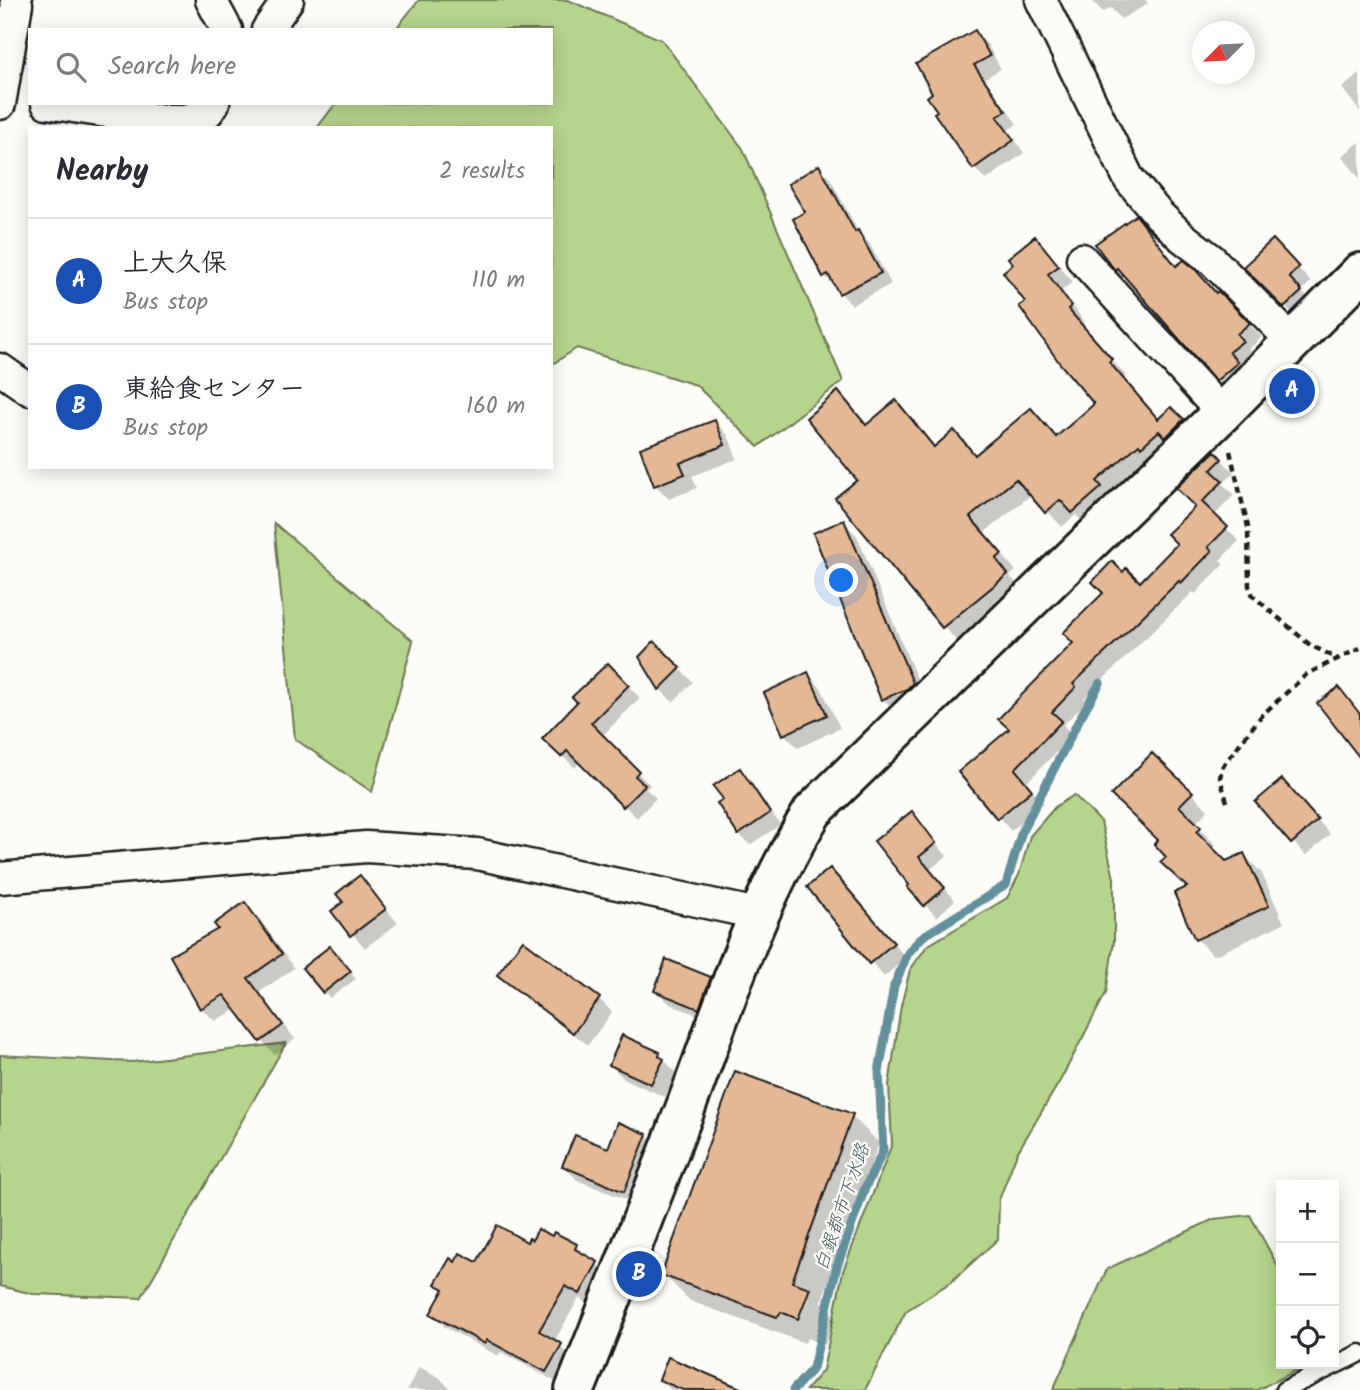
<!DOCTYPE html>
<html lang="en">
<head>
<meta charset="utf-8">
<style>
  :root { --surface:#fff; --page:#f2f2f3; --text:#2b2b33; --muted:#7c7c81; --line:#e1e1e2; --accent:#db2777 }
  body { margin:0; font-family:Kalam,"Klee One",sans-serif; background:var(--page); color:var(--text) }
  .controls { position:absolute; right:21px; bottom:21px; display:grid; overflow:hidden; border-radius:0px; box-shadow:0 4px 18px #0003 }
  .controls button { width:63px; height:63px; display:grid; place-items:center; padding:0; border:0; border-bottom:2px solid var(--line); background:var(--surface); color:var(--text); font:35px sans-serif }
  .compass { position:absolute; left:1192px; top:21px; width:63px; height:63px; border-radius:50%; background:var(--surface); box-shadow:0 4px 18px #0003; rotate:246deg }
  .you { position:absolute; left:842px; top:581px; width:24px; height:24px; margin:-18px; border:5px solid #fff; border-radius:50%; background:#1a73e8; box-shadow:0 0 0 10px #1a73e833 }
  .badge { display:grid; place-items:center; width:46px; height:46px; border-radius:50%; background:var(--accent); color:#fff; font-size:23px; font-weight:700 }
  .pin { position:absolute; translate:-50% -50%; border:4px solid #fff; box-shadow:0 2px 7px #0006 }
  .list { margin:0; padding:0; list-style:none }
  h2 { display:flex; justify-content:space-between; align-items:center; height:91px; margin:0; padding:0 28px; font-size:30px }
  h2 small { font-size:23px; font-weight:400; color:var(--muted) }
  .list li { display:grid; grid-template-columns:46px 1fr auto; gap:21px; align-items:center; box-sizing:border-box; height:126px; padding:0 28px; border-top:2px solid var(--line) }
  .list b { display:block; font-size:26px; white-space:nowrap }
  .list p { margin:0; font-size:23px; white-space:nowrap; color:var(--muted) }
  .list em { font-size:23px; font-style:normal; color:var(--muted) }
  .icon { flex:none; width:38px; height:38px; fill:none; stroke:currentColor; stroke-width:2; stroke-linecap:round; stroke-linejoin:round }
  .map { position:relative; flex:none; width:1360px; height:1390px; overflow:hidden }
  .search { position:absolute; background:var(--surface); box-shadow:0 4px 18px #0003; left:28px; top:28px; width:525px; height:77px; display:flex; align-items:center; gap:18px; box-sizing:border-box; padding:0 24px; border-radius:0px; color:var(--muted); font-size:26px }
  .panel { position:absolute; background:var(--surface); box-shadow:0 4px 18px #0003; left:28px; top:126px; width:525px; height:343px; border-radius:0px }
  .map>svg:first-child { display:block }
  .green { fill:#b6d48c; stroke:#697854; stroke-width:2 }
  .shadow { fill:#0003 }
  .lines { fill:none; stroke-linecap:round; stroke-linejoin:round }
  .stream { stroke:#62919b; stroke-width:9 }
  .building { fill:#e5b895; stroke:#1c1c1c; stroke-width:2 }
  .lane-casing { stroke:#1c1c1c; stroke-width:21 }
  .street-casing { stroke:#1c1c1c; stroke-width:35 }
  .secondary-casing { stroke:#1c1c1c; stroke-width:44 }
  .path { stroke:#1c1c1c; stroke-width:4.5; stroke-dasharray:7 5; stroke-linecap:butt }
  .lane { stroke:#fdfcf7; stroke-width:16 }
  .street { stroke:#fdfcf7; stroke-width:30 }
  .secondary { stroke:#fdfcf7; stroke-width:38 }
  .labels { text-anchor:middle; stroke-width:5; stroke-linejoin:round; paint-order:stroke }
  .water-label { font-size:19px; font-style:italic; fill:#456066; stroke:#fdfcf7 }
</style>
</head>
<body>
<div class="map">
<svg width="1360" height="1390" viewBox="0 0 1360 1390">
  <rect width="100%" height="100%" fill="#fdfcf7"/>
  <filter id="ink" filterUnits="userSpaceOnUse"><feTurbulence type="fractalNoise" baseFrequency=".0143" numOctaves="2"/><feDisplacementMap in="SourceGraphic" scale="14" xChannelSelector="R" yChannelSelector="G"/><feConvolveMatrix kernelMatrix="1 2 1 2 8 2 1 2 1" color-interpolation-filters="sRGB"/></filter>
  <g filter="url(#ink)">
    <!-- green -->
    <g class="green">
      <polygon points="419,0 568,0 662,40 743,149 843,381 758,447 696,385 577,348 551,365 551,128 317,128 336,103 551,103 551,30 395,30"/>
      <polygon points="274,523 413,641 372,792 295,739"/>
      <polygon points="1074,795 1101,822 1114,878 1114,941 1106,993 1061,1079 1017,1153 999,1200 998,1239 951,1282 906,1311 865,1390 806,1390 823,1370 843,1271 892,1144 889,1085 901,1006 910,970 927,946 1007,898 1019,875 1030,836 1055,807"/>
      <polygon points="286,1043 141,1298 33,1294 0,1286 0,1055 132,1062"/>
      <polygon points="1250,1215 1281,1272 1281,1364 1309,1364 1257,1390 1053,1390 1107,1269 1214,1219"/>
    </g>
    <!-- shadow -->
    <g class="shadow">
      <polygon points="1091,0 1146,0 1148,4 1121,19 1111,8 1103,12"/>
      <polygon points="975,32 987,44 1001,69 985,78 1017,124 1008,130 1024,153 986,180 974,168 939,111 935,93"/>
      <polygon points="1360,74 1360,112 1342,88"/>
      <polygon points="1360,142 1360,179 1342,156"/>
      <polygon points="819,167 830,178 859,233 869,243 891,284 852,305 825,276 808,213"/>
      <polygon points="1136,217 1178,267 1218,293 1262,337 1249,349 1255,355 1231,393 1108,259"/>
      <polygon points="1035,238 1073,282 1062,290 1085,323 1082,325 1126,376 1123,379 1159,420 1171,409 1198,436 1088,527 1076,515 1062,527 1032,494 984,533 1016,571 1010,576 1022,590 959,643 944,627 837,498 859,480 838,393 867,426 896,402 935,447 954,432 976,456 1031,410 1057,438 1097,404 1027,302 1016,264"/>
      <polygon points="1286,255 1311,282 1301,291 1314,305 1299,320 1246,267"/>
      <polygon points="715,422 728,435 737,459 692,476 697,488 669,499 655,485"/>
      <polygon points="1214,453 1234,472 1223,484 1234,495 1214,516 1239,541 1220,560 1224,564 1195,594 1193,592 1084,698 1087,701 1063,725 1073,735 1026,783 1044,803 1011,831 960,772 1011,730 1123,574 1140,584 1180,544 1197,507"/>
      <polygon points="844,522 857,536 925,698 896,712 883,699"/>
      <polygon points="654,643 693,682 673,702 660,689"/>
      <polygon points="608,665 640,698 601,737 650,785 646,789 656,798 637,818 580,762 575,768 545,739 579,702"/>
      <polygon points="808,674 821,688 840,728 798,748 784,734"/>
      <polygon points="740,770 751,781 780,825 750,845 739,834 725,800"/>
      <polygon points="1192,793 1208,810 1195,824 1216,845 1212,850 1226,863 1244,855 1261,872 1284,923 1214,956 1197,939 1189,888 1160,840 1114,795"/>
      <polygon points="1295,795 1330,834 1306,856 1293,842"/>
      <polygon points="911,814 947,856 929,870 955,900 937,917 925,905 912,885"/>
      <polygon points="830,870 906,958 884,977 809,887"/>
      <polygon points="360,878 398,923 365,948 334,912 346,903"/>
      <polygon points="245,904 259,918 294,968 260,992 295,1039 275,1055 262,1041 237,1009 215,1021 201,1008 220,930"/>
      <polygon points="336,954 356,979 330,998 305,968"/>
      <polygon points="500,975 599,999 612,1012 588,1045 513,988"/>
      <polygon points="710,978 723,992 712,1021 670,1004 656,991"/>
      <polygon points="659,1054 676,1073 665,1097 624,1079 611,1065"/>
      <polygon points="852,1116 879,1143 821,1302 835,1317 825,1345 808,1338 805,1343 690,1301 663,1274"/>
      <polygon points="646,1135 659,1149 637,1204 577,1180 564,1166"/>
      <polygon points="528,1244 576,1246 610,1276 593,1306 579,1298 554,1342 574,1359 560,1384 501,1352 498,1356 445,1327 432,1314 445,1291 437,1284 456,1264 477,1264"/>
      <polygon points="419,1367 439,1377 451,1390 407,1390"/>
      <polygon points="661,1380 731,1390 671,1390"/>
    </g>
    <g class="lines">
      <!-- stream -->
      <polyline class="stream" points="793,1390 813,1368 837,1266 865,1188 883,1151 879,1072 894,986 908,953 922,937 1006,885 1022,831 1080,718 1100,683"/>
    </g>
    <!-- building -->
    <g class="building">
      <polygon points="975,30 990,56 974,65 1006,111 997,117 1014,140 973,169 934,113 937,111 927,97 932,93 916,64"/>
      <polygon points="819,165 855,232 858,230 881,273 839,294 828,274 823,277 793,219 805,212 788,184"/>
      <polygon points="1136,215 1176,266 1184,260 1195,269 1216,293 1218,291 1250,323 1237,334 1243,341 1229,352 1238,362 1216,381 1117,268 1115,270 1107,260 1095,244"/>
      <polygon points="1035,236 1059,266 1048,274 1071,306 1068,309 1112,359 1109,362 1158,419 1171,407 1184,419 1165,438 1159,431 1141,447 1139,444 1097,481 1102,487 1072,513 1060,500 1045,513 1016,479 970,517 1002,554 996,559 1008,574 942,628 835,498 857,480 806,418 838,391 866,425 896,400 934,447 954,430 975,455 1031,408 1056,437 1094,404 1061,365 1019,306 1025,302 1003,272 1013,264 1008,258"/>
      <polygon points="1273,239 1299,267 1289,277 1302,291 1284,308 1243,267"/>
      <polygon points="715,420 725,445 680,463 685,474 654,486 640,448"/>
      <polygon points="1215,451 1222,459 1211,470 1223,481 1202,502 1228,527 1208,547 1212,551 1181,583 1179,581 1073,684 1076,687 1052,712 1062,721 1015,769 1032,790 997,819 958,772 1009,729 998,719 1073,643 1063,633 1103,593 1092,582 1112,561 1123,572 1126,568 1140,582 1177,544 1167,534 1195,507 1176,488"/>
      <polygon points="844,520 913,683 907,689 881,700 813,533"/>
      <polygon points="654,641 681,668 659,690 639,657"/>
      <polygon points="608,663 629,685 591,723 639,771 635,776 645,785 623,807 567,751 561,757 542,739 577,702 572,697"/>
      <polygon points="808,672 827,715 783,735 764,693"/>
      <polygon points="1339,687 1360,714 1360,758 1317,703"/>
      <polygon points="1152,753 1193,792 1179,806 1201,827 1197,832 1226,861 1244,853 1269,906 1195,940 1174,893 1187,887 1160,862 1166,857 1154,844 1158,840 1111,795"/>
      <polygon points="740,768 770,813 738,835 717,803 723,799 713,786"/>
      <polygon points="1282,779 1318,820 1291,844 1255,802"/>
      <polygon points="912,811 936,843 919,857 945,888 924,906 907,887 909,885 874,841"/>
      <polygon points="830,868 894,943 869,964 807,887"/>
      <polygon points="360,875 386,909 350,936 331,911 343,902 336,894"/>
      <polygon points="245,902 282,954 248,978 283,1025 260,1042 224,995 200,1009 170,956 218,929 214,924"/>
      <polygon points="523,940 600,998 573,1033 497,975"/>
      <polygon points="330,946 351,971 323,993 302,968"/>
      <polygon points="666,959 711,977 699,1009 654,991"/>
      <polygon points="622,1035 660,1052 659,1056 664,1059 651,1084 609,1065"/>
      <polygon points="735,1071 853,1114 792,1282 810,1288 798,1319 781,1312 777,1317 661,1275"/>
      <polygon points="618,1122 647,1134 624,1192 562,1166 575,1135 608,1148"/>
      <polygon points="497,1225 527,1242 529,1238 532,1240 538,1229 552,1236 554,1232 577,1244 575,1249 598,1262 580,1294 565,1286 539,1331 562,1344 546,1372 487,1340 485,1344 430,1314 444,1289 435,1284 450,1258 455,1262 460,1253 477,1262"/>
      <polygon points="668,1357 745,1390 683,1390 659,1380"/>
    </g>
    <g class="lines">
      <defs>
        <polyline id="lane" points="1284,1390 1360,1353"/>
        <g id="street">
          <polyline points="211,0 227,30"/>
          <polyline points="1041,0 1129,179 1159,215 1182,237 1212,260 1293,342"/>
          <polyline points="267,30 288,0"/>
          <polyline points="47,103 159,120 187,120 208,112 214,103"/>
          <polyline points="0,104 17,4 16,0"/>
          <polyline points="1082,259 1222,413"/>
          <polyline points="0,369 30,390"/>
          <polyline points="0,878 366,847 477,854 758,914"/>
        </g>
        <path id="secondary" d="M575 1390C615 1290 655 1189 693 1088 728 993 759 898 813 811L1222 413 1360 273"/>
      </defs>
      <!-- lane casing -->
      <use href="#lane" class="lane-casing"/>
      <!-- street casing -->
      <use href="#street" class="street-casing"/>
      <!-- secondary casing -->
      <use href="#secondary" class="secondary-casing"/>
      <!-- path -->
      <g class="path">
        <polyline points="1230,451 1248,527 1249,586 1253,596 1310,645 1338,659"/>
        <polyline points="1227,802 1220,778 1222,767 1262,715 1307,674 1360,648"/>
      </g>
      <!-- lane -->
      <use href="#lane" class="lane"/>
      <!-- street -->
      <use href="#street" class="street"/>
      <!-- secondary -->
      <use href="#secondary" class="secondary"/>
    </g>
  </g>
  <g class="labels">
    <!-- water labels -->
    <g class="water-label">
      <text transform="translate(841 1207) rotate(-71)" y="7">白銀都市下水路</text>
    </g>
  </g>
</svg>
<div class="controls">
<button>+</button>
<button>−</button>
<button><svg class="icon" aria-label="locate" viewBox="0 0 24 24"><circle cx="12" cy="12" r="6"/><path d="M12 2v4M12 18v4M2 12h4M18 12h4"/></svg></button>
</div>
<svg class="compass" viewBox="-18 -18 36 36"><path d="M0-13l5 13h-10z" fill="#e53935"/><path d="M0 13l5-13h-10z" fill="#7c7c81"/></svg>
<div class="you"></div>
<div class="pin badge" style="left:1292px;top:391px;background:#1a4fb4">A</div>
<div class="pin badge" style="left:639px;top:1274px;background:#1a4fb4">B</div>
<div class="search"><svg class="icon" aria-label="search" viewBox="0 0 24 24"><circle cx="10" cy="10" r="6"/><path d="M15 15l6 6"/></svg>Search here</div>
<section class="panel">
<h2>Nearby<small>2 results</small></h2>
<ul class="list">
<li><span class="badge" style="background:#1a4fb4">A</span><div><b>上大久保</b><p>Bus stop</p></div><em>110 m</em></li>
<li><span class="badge" style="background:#1a4fb4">B</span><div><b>東給食センター</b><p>Bus stop</p></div><em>160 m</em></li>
</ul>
</section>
</div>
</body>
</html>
